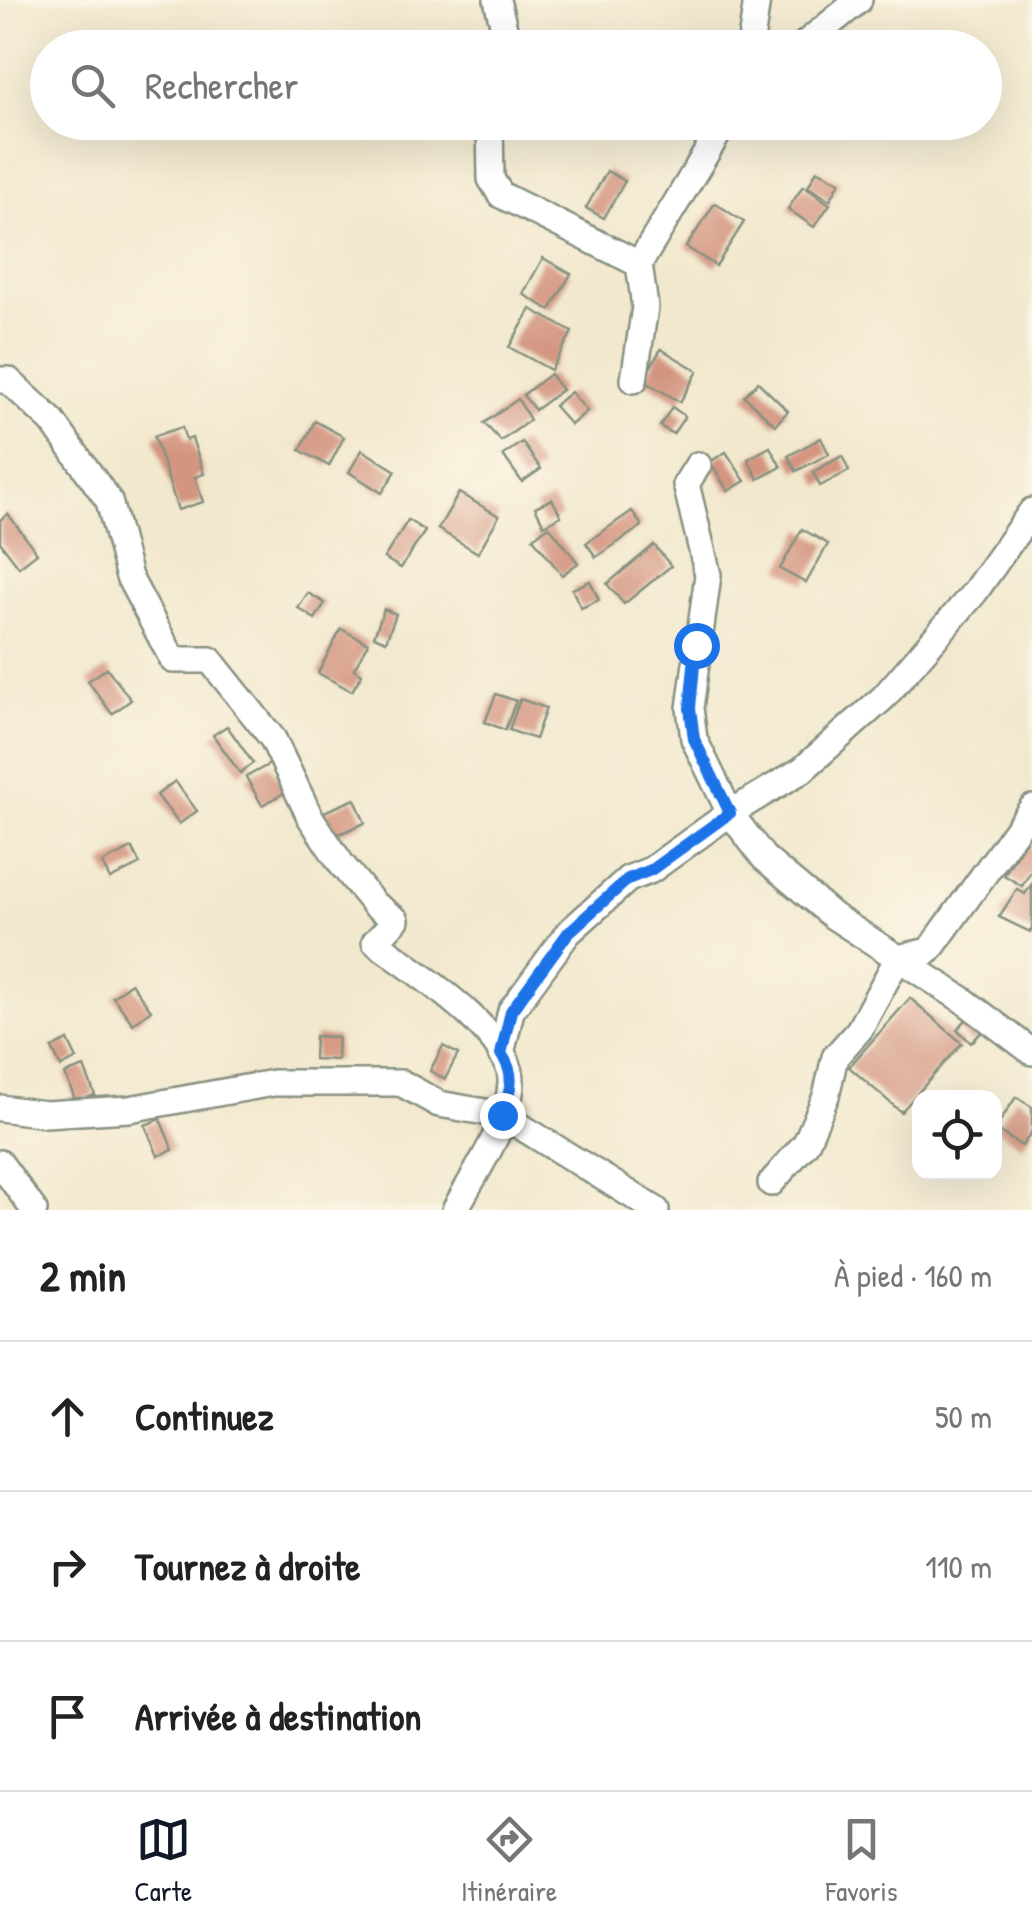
<!DOCTYPE html>
<html lang="fr">
<head>
<meta charset="utf-8">
<style>
  :root { --surface:#fff; --page:#f6f6f6; --text:#222; --muted:#767676; --line:#e0e0e0; --accent:#111827 }
  body { margin:0; font-family:"Patrick Hand",sans-serif; background:var(--page); color:var(--text) }
  .controls { position:absolute; right:30px; bottom:30px; display:grid; overflow:hidden; border-radius:20px; box-shadow:0 10px 40px #0002 }
  .controls button { width:90px; height:90px; display:grid; place-items:center; padding:0; border:0; border-bottom:2px solid var(--line); background:var(--surface); color:var(--text); font:50px sans-serif }
  .stop { position:absolute; width:30px; height:30px; margin:-22px; border:8px solid #1a73e8; border-radius:50%; background:#fff }
  .stop.end { background:#1a73e8; border-color:#fff; box-shadow:0 2px 10px #0008 }
  .list { margin:0; padding:0; list-style:none }
  h2 { display:flex; justify-content:space-between; align-items:center; height:130px; margin:0; padding:0 40px; font-size:42px }
  h2 small { font-size:32px; font-weight:400; color:var(--muted) }
  .list li { display:grid; grid-template-columns:65px 1fr auto; gap:30px; align-items:center; box-sizing:border-box; height:150px; padding:0 40px; border-top:2px solid var(--line) }
  .list b { display:block; font-size:38px; white-space:nowrap }
  .list em { font-size:32px; font-style:normal; color:var(--muted) }
  .icon { flex:none; width:55px; height:55px; fill:none; stroke:currentColor; stroke-width:2; stroke-linecap:round; stroke-linejoin:round }
  .map { position:relative; flex:none; width:1032px; height:1210px; overflow:hidden }
  .search { position:absolute; background:var(--surface); box-shadow:0 10px 40px #0002; left:30px; right:30px; top:30px; height:110px; display:flex; align-items:center; gap:25px; box-sizing:border-box; padding:0 35px; border-radius:55px; color:var(--muted); font-size:38px }
  .sheet { height:580px; background:var(--surface) }
  nav { display:flex; justify-content:space-around; align-items:center; box-sizing:border-box; height:140px; border-top:2px solid var(--line); background:var(--surface); font-size:28px; color:var(--muted) }
  nav a { display:grid; justify-items:center; gap:5px }
  nav .on { color:var(--accent) }
  .map>svg:first-child { display:block }
  .building { fill:#d39480 }
  .lines { fill:none; stroke-linecap:round; stroke-linejoin:round }
  .street-casing { stroke:#889281; stroke-width:30 }
  .street { stroke:#fff; stroke-width:25 }
  .route { stroke:#1a73e8; stroke-width:12 }
</style>
</head>
<body>
<div class="map">
<svg width="1032" height="1210" viewBox="0 0 1032 1210">
  <rect width="100%" height="100%" fill="#fcf5e5"/>
  <filter id="ink" filterUnits="userSpaceOnUse"><feTurbulence type="fractalNoise" baseFrequency=".01" numOctaves="2"/><feDisplacementMap in="SourceGraphic" scale="20" xChannelSelector="R" yChannelSelector="G"/><feConvolveMatrix kernelMatrix="1 2 1 2 8 2 1 2 1" color-interpolation-filters="sRGB"/></filter>
  <filter id="wash" filterUnits="userSpaceOnUse"><feTurbulence type="fractalNoise" baseFrequency=".0048" numOctaves="4" result="noise"/><feDisplacementMap in="SourceGraphic" scale="40" xChannelSelector="R" yChannelSelector="G"/><feGaussianBlur stdDeviation="2.25" result="paint"/><feColorMatrix in="noise" values="0 0 0 0 0 0 0 0 0 0 0 0 0 0 0 0 0 1.4 0 .05"/><feComposite in="paint" operator="in"/></filter>
  <g filter="url(#wash)">
    <rect width="100%" height="100%" fill="#f2e8ce"/>
    <g id="blocks">
      <!-- building -->
      <g class="building">
        <polygon points="817,170 840,182 830,200 808,187"/>
        <polygon points="607,171 625,181 604,218 586,208"/>
        <polygon points="803,186 830,204 814,227 788,209"/>
        <polygon points="715,203 744,222 716,266 686,247"/>
        <polygon points="543,258 571,274 550,310 523,294"/>
        <polygon points="531,309 572,332 551,370 509,347"/>
        <polygon points="661,349 698,371 680,402 643,380"/>
        <polygon points="550,374 562,390 535,410 523,395"/>
        <polygon points="758,382 788,411 775,425 744,396"/>
        <polygon points="571,392 587,411 571,425 554,406"/>
        <polygon points="518,399 530,420 501,441 484,423"/>
        <polygon points="672,407 685,416 673,434 660,426"/>
        <polygon points="315,421 344,437 329,466 300,450"/>
        <polygon points="182,427 186,440 192,438 204,474 195,477 203,502 178,510 154,436"/>
        <polygon points="821,438 829,454 796,471 788,456"/>
        <polygon points="522,442 541,469 522,482 503,455"/>
        <polygon points="770,447 781,467 758,479 748,459"/>
        <polygon points="362,450 396,471 382,493 349,472"/>
        <polygon points="726,452 745,481 728,491 710,462"/>
        <polygon points="842,456 849,471 820,486 813,472"/>
        <polygon points="459,493 499,516 478,553 438,529"/>
        <polygon points="552,499 561,516 544,525 535,507"/>
        <polygon points="632,511 642,526 596,557 586,543"/>
        <polygon points="8,514 37,553 19,567 0,542 0,520"/>
        <polygon points="408,520 425,531 401,568 384,558"/>
        <polygon points="549,526 578,563 562,575 533,538"/>
        <polygon points="802,529 828,544 806,583 780,569"/>
        <polygon points="654,545 671,566 624,604 607,584"/>
        <polygon points="590,581 599,600 581,608 572,589"/>
        <polygon points="308,593 325,603 315,619 298,608"/>
        <polygon points="384,609 396,614 386,641 374,636"/>
        <polygon points="341,629 368,643 354,669 362,674 352,691 318,673"/>
        <polygon points="107,668 131,700 112,714 88,681"/>
        <polygon points="496,694 516,701 505,730 485,722"/>
        <polygon points="520,699 546,708 535,739 509,730"/>
        <polygon points="227,726 253,763 240,773 213,735"/>
        <polygon points="270,764 286,792 262,805 246,777"/>
        <polygon points="175,781 197,811 179,824 157,795"/>
        <polygon points="355,799 365,823 334,836 324,812"/>
        <polygon points="1032,830 1032,870 1022,886 1004,875"/>
        <polygon points="132,848 140,864 110,879 102,863"/>
        <polygon points="1032,884 1032,929 1030,932 999,917 1017,889 1025,894"/>
        <polygon points="131,983 151,1010 133,1024 113,997"/>
        <polygon points="910,998 962,1043 901,1112 849,1067"/>
        <polygon points="970,1016 984,1030 971,1043 957,1029"/>
        <polygon points="315,1036 338,1037 337,1060 314,1059"/>
        <polygon points="68,1040 77,1059 61,1067 52,1048"/>
        <polygon points="443,1046 458,1054 445,1079 430,1071"/>
        <polygon points="84,1067 95,1095 76,1102 65,1074"/>
        <polygon points="1016,1097 1032,1107 1032,1131 1022,1146 995,1129"/>
        <polygon points="160,1119 173,1150 158,1156 145,1125"/>
      </g>
    </g>
  </g>
  <g filter="url(#ink)">
    <use href="#blocks" fill-opacity="0" stroke="#889281" stroke-width="2.5"/>
    <g class="lines">
      <defs>
        <g id="street">
          <polyline points="497,0 509,48"/>
          <polyline points="750,48 757,0"/>
          <polyline points="800,48 859,0"/>
          <polyline points="490,122 491,179 501,195 639,264"/>
          <path d="M0 380H8L52 421 109 501 129 577 173 660H210L273 739 310 817 342 865 374 904 396 920 375 942C411 969 514 1034 511 1083 509 1126 474 1173 455 1210"/>
          <polyline points="634,380 645,307 639,264 725,122"/>
          <polyline points="698,465 686,484 708,575 690,708 694,739 730,813 764,858 833,916 963,1000 1032,1052"/>
          <polyline points="501,1054 511,1011 568,933 628,879 651,870 730,813 802,770 884,697 974,593 1032,511"/>
          <polyline points="0,1108 45,1114 129,1109 273,1083 401,1083 439,1104 502,1115 656,1210"/>
          <polyline points="0,1163 34,1210"/>
          <polyline points="771,1183 806,1143 826,1096 835,1057 859,1030 898,958 929,951 1032,808"/>
        </g>
      </defs>
      <!-- street casing -->
      <use href="#street" class="street-casing"/>
      <!-- street -->
      <use href="#street" class="street"/>
    </g>
  </g>
  <g class="lines" filter="url(#ink)">
    <!-- route -->
    <path class="route" d="M502 1115C510 1092 517 1075 501 1054L511 1011 568 933 628 879 651 870 730 813 694 739 690 708 696 645"/>
  </g>
</svg>
<div class="controls">
<button><svg class="icon" aria-label="locate" viewBox="0 0 24 24"><circle cx="12" cy="12" r="6"/><path d="M12 2v4M12 18v4M2 12h4M18 12h4"/></svg></button>
</div>
<div class="stop" style="left:696px;top:645px"></div>
<div class="stop end" style="left:502px;top:1115px"></div>
<div class="search"><svg class="icon" aria-label="search" viewBox="0 0 24 24"><circle cx="10" cy="10" r="6"/><path d="M15 15l6 6"/></svg>Rechercher</div>
</div>
<section class="sheet">
<h2>2 min<small>À pied · 160 m</small></h2>
<ul class="list">
<li><svg class="icon" aria-label="ahead" viewBox="0 0 24 24"><path d="M12 20V5M6 11l6-6 6 6"/></svg><div><b>Continuez</b></div><em>50 m</em></li>
<li><svg class="icon" aria-label="right" viewBox="0 0 24 24"><path d="M7 20v-9h11M14 6l5 5-5 5"/></svg><div><b>Tournez à droite</b></div><em>110 m</em></li>
<li><svg class="icon" aria-label="arrive" viewBox="0 0 24 24"><path d="M6 21V4h12l-3 4 3 4H6"/></svg><div><b>Arrivée à destination</b></div></li>
</ul>
</section>
<nav>
<a class="on"><svg class="icon" aria-label="map" viewBox="0 0 24 24"><path d="M3 6l6-2 6 2 6-2v14l-6 2-6-2-6 2zM9 4v14M15 6v14"/></svg>Carte</a>
<a><svg class="icon" aria-label="directions" viewBox="0 0 24 24"><path d="M12 3l9 9-9 9-9-9zM9 14v-3h6M13 9l2 2-2 2"/></svg>Itinéraire</a>
<a><svg class="icon" aria-label="saved" viewBox="0 0 24 24"><path d="M7 4h10v16l-5-4-5 4z"/></svg>Favoris</a>
</nav>
</body>
</html>
